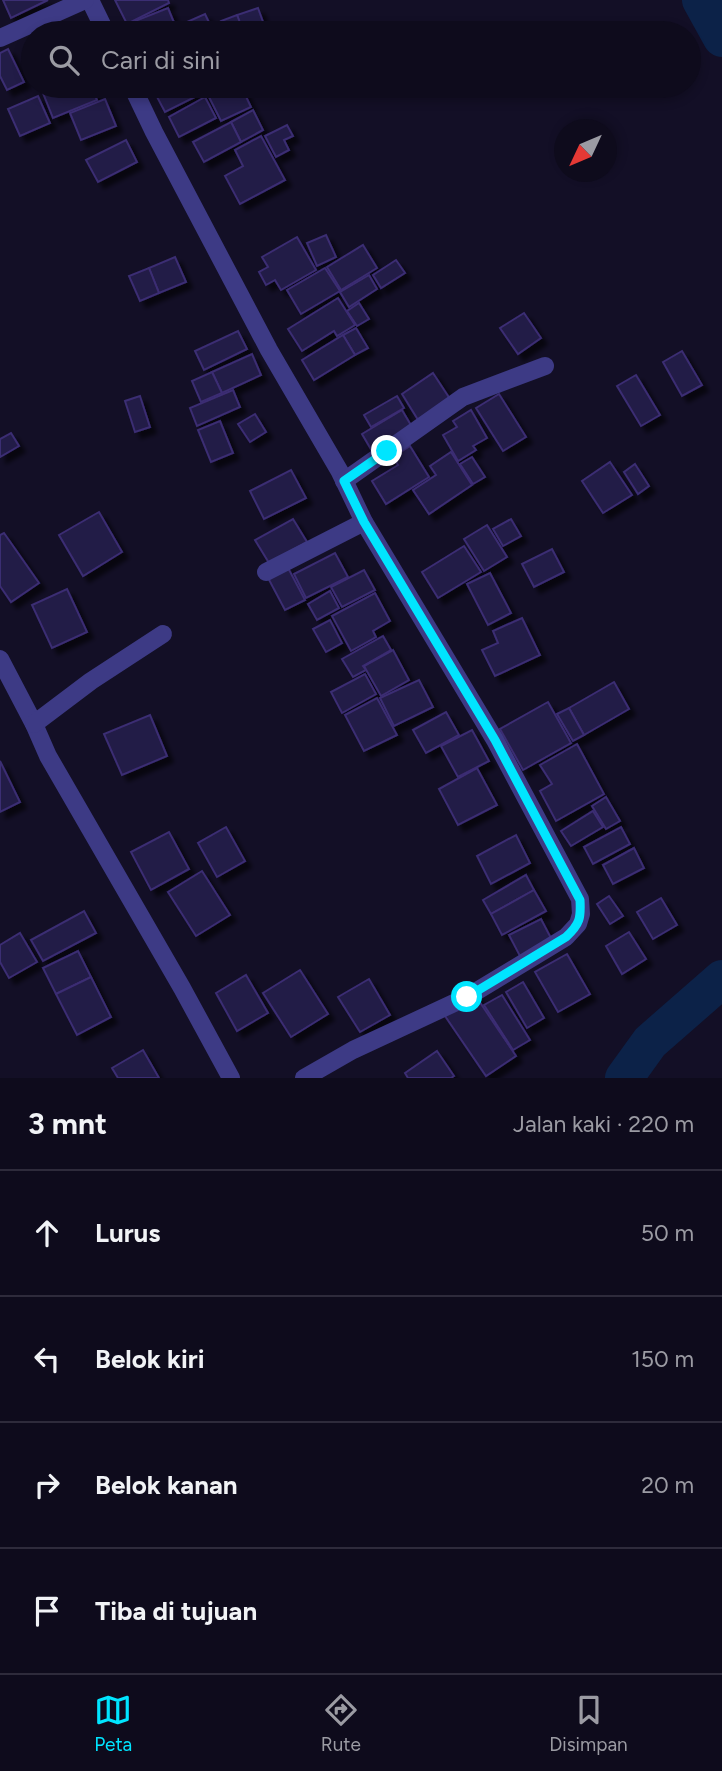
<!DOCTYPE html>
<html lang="id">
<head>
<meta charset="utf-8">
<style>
  :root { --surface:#0e0b1c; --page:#171425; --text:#f1f3f6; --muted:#9b9ba3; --line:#2e2b3b; --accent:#00e5ff }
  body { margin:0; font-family:Figtree,sans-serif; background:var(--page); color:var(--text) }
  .compass { position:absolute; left:554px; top:119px; width:63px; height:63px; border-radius:50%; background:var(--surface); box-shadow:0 4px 10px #0003; rotate:226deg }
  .stop { position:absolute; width:21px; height:21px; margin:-16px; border:5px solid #00e5ff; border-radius:50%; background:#fff }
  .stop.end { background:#00e5ff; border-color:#fff; box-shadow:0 2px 7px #0008 }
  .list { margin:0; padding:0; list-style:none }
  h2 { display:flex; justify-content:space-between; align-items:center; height:91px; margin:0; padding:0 28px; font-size:30px }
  h2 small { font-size:23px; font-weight:400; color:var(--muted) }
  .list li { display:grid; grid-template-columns:46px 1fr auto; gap:21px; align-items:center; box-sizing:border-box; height:126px; padding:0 28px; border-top:2px solid var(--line) }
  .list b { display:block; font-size:26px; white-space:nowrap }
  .list em { font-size:23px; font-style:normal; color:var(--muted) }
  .icon { flex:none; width:38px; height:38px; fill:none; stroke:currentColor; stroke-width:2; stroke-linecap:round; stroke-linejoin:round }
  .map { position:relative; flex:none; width:722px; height:1078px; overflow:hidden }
  .search { position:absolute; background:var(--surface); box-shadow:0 4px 10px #0003; left:21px; right:21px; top:21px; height:77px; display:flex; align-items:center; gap:18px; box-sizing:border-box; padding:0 24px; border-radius:38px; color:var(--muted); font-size:26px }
  .sheet { height:595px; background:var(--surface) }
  nav { display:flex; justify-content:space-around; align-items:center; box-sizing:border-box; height:98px; border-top:2px solid var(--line); background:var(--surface); font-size:19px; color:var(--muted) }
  nav a { display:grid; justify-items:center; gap:4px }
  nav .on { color:var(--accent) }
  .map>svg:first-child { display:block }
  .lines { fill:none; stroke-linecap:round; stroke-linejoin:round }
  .river { stroke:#0c2248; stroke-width:38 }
  .building { fill:#241b47; stroke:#3b2d73; stroke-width:2; filter:url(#shadow) }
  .minor { stroke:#3d3a85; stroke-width:18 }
  .route { stroke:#00e5ff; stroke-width:9 }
</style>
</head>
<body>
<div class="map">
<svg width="722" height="1078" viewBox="0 0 722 1078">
  <defs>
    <filter id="shadow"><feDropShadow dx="6" dy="6" stdDeviation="2" flood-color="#0009"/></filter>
  </defs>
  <rect width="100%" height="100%" fill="#130f26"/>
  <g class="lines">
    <!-- river -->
    <g class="river">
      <polyline points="701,0 722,38"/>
      <polyline points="624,1078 650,1042 722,979"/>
    </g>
  </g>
  <!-- building -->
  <g class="building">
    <polygon points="3,0 48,0 11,18"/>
    <polygon points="115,0 168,0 169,3 127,24"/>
    <polygon points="168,8 175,25 169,27 171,33 134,33 130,23"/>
    <polygon points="258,8 267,33 244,33 237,15"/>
    <polygon points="205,14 214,33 173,33 171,29"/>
    <polygon points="237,15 244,33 226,33 221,21"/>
    <polygon points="8,49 24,82 7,90 0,76 0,53"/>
    <polygon points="60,86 91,86 97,100 53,118 43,93"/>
    <polygon points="175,86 205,86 207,91 165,112 156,95"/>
    <polygon points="229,86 241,86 251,107 221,121 208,95"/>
    <polygon points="38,96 50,123 20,136 8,109"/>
    <polygon points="205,97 216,118 179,137 169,117"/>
    <polygon points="105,99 116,126 81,140 70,113"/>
    <polygon points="253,110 263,130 241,142 231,122"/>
    <polygon points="231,122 241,142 204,162 193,142"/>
    <polygon points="287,125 293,136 284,140 289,150 276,157 265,136"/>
    <polygon points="261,136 285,180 240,204 225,176 243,166 235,150"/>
    <polygon points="126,140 137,162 98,182 86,160"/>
    <polygon points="326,235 336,257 317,266 307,243"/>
    <polygon points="297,237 316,270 281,290 275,280 266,285 259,272 268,267 262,257"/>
    <polygon points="363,245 377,268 341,290 327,267"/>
    <polygon points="175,257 186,282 159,293 149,268"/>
    <polygon points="396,260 405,273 381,288 373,275"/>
    <polygon points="149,268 159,293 140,301 129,276"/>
    <polygon points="325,268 340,291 301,314 287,290"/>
    <polygon points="369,275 377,289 349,307 340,292"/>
    <polygon points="338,298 355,325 337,336 334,331 302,351 288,329"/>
    <polygon points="359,303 369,319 357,326 347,311"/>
    <polygon points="524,313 541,338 518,354 500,328"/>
    <polygon points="356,328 368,348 355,355 343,335"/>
    <polygon points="238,331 247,349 204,370 195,351"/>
    <polygon points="343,335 355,355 314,380 302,360"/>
    <polygon points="682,351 702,385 682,396 663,362"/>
    <polygon points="252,354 261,375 222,393 212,372"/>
    <polygon points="212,372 222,393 201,402 192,381"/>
    <polygon points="433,373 452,402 420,423 402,394"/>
    <polygon points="636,375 660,415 641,426 617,386"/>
    <polygon points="233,390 240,407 197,426 190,408"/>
    <polygon points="499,394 526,437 503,451 476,408"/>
    <polygon points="140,396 150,427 135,432 125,401"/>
    <polygon points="397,396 404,408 371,427 364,415"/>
    <polygon points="402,410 412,427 372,451 362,434"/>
    <polygon points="471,410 487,438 473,446 476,450 458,461 443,435 457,427 453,421"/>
    <polygon points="255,414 266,432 250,442 238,424"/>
    <polygon points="220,421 233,453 211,462 198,430"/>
    <polygon points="11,433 19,446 0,457 0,439"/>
    <polygon points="410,446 429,477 386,504 372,481 398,465 393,457"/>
    <polygon points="451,452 472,485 429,514 413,490 436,475 430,466"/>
    <polygon points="472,457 485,477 473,484 460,464"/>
    <polygon points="610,462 632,495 603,513 582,481"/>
    <polygon points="635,464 649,486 638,494 624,472"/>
    <polygon points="291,470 306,498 264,519 250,491"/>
    <polygon points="99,512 122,552 83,576 59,535"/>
    <polygon points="293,519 307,542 269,563 255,540"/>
    <polygon points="511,519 521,536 503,546 493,529"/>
    <polygon points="487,525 507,557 484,571 464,539"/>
    <polygon points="4,533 39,583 11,602 0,586 0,535"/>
    <polygon points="464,546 481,572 438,598 422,572"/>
    <polygon points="552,549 564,572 534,587 522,564"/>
    <polygon points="335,553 348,577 306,598 294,574"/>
    <polygon points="287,566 305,600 285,610 267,576"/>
    <polygon points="364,570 375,590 342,607 331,587"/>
    <polygon points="490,573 511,613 488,625 467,584"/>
    <polygon points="67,589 87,632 52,648 32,605"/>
    <polygon points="330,591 339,608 317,620 308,604"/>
    <polygon points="375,593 390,621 373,631 376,637 351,651 332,616"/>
    <polygon points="522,618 540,655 495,676 482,650 498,643 493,631"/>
    <polygon points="330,620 342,643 326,652 313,629"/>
    <polygon points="383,636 391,650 363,666 366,670 353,677 342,659"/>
    <polygon points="393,650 409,680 381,696 364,666"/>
    <polygon points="365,674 376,694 342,713 331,692"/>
    <polygon points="419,680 433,707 394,726 380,698"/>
    <polygon points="614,682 629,709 584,735 569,708"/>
    <polygon points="377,698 397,735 364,751 345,715"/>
    <polygon points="548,702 571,743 523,770 500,729"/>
    <polygon points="569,708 584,735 573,741 557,714"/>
    <polygon points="446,712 459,735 426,753 413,730"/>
    <polygon points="150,715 167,756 122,775 104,734"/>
    <polygon points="472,730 489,761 458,777 441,746"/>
    <polygon points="577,744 604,794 556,821 540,791 552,784 540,765"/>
    <polygon points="0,761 20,802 0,812"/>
    <polygon points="477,768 497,805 458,825 439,789"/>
    <polygon points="606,797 620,821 606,829 592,806"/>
    <polygon points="593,811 603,827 571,846 561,831"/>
    <polygon points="226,827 245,861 217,877 198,843"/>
    <polygon points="621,827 630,844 593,864 584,847"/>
    <polygon points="169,832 189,869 151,890 131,852"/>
    <polygon points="516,835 530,863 491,884 477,856"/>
    <polygon points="634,848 644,868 613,884 603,865"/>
    <polygon points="202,871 230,915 196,936 168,892"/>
    <polygon points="526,875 534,890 491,914 483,900"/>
    <polygon points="534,890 546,911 502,935 491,914"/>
    <polygon points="609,896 623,916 610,924 597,904"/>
    <polygon points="661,898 677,925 653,939 637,912"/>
    <polygon points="84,911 96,933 43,961 31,940"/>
    <polygon points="541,919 553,942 521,958 509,935"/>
    <polygon points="629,932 646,959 622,974 606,946"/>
    <polygon points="20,933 37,962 9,978 0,962 0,945"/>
    <polygon points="78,951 91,977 56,994 43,968"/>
    <polygon points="567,954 590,994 558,1012 535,972"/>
    <polygon points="300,970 328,1014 291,1037 263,993"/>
    <polygon points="246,975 268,1013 237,1031 216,993"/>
    <polygon points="91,977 111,1017 77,1035 56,994"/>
    <polygon points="369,979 390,1015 360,1032 338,997"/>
    <polygon points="523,982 544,1018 527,1028 506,992"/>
    <polygon points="475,995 516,1056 486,1076 445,1016"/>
    <polygon points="502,995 530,1040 513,1050 484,1005"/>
    <polygon points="143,1050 159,1078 118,1078 112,1068"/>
    <polygon points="437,1051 454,1076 451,1078 408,1078 405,1073"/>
  </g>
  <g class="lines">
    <!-- minor -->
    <g class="minor">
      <polyline points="90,0 106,33"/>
      <polyline points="0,38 85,0"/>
      <polyline points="132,86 154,132 269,350 340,472 364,522 495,740 580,899 581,914 578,924 566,937 548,948 467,997 353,1050 304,1078"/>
      <polyline points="344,481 463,397 545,366"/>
      <polyline points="266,572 364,522"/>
      <polyline points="0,659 34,724 48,756 182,988 231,1078"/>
      <polyline points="34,724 91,681 163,634"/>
    </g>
  </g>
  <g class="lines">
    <!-- route -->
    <path class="route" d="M387 451 344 481 364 522 495 740 580 900C581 918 580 924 566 937L467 997"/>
  </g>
</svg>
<svg class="compass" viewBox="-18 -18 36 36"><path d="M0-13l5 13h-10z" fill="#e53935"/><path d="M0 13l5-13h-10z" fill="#9b9ba3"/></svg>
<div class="stop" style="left:467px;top:997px"></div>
<div class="stop end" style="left:387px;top:451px"></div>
<div class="search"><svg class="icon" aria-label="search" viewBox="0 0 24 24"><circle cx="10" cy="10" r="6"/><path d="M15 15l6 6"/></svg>Cari di sini</div>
</div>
<section class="sheet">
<h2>3 mnt<small>Jalan kaki · 220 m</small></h2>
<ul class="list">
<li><svg class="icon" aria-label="ahead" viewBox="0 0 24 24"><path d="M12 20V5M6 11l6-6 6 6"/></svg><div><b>Lurus</b></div><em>50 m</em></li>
<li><svg class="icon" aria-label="left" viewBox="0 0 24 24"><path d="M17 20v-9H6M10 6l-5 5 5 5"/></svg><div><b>Belok kiri</b></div><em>150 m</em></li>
<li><svg class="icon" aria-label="right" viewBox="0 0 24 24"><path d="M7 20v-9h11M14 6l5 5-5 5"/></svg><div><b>Belok kanan</b></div><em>20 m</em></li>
<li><svg class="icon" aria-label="arrive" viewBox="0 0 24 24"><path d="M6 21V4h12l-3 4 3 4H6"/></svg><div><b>Tiba di tujuan</b></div></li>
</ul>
</section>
<nav>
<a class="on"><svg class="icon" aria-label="map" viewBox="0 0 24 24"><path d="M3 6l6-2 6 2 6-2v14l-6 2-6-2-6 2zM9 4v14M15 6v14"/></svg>Peta</a>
<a><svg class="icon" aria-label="directions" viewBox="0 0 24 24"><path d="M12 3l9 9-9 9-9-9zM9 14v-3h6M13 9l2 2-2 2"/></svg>Rute</a>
<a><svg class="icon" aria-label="saved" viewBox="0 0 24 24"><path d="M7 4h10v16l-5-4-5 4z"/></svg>Disimpan</a>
</nav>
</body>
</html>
